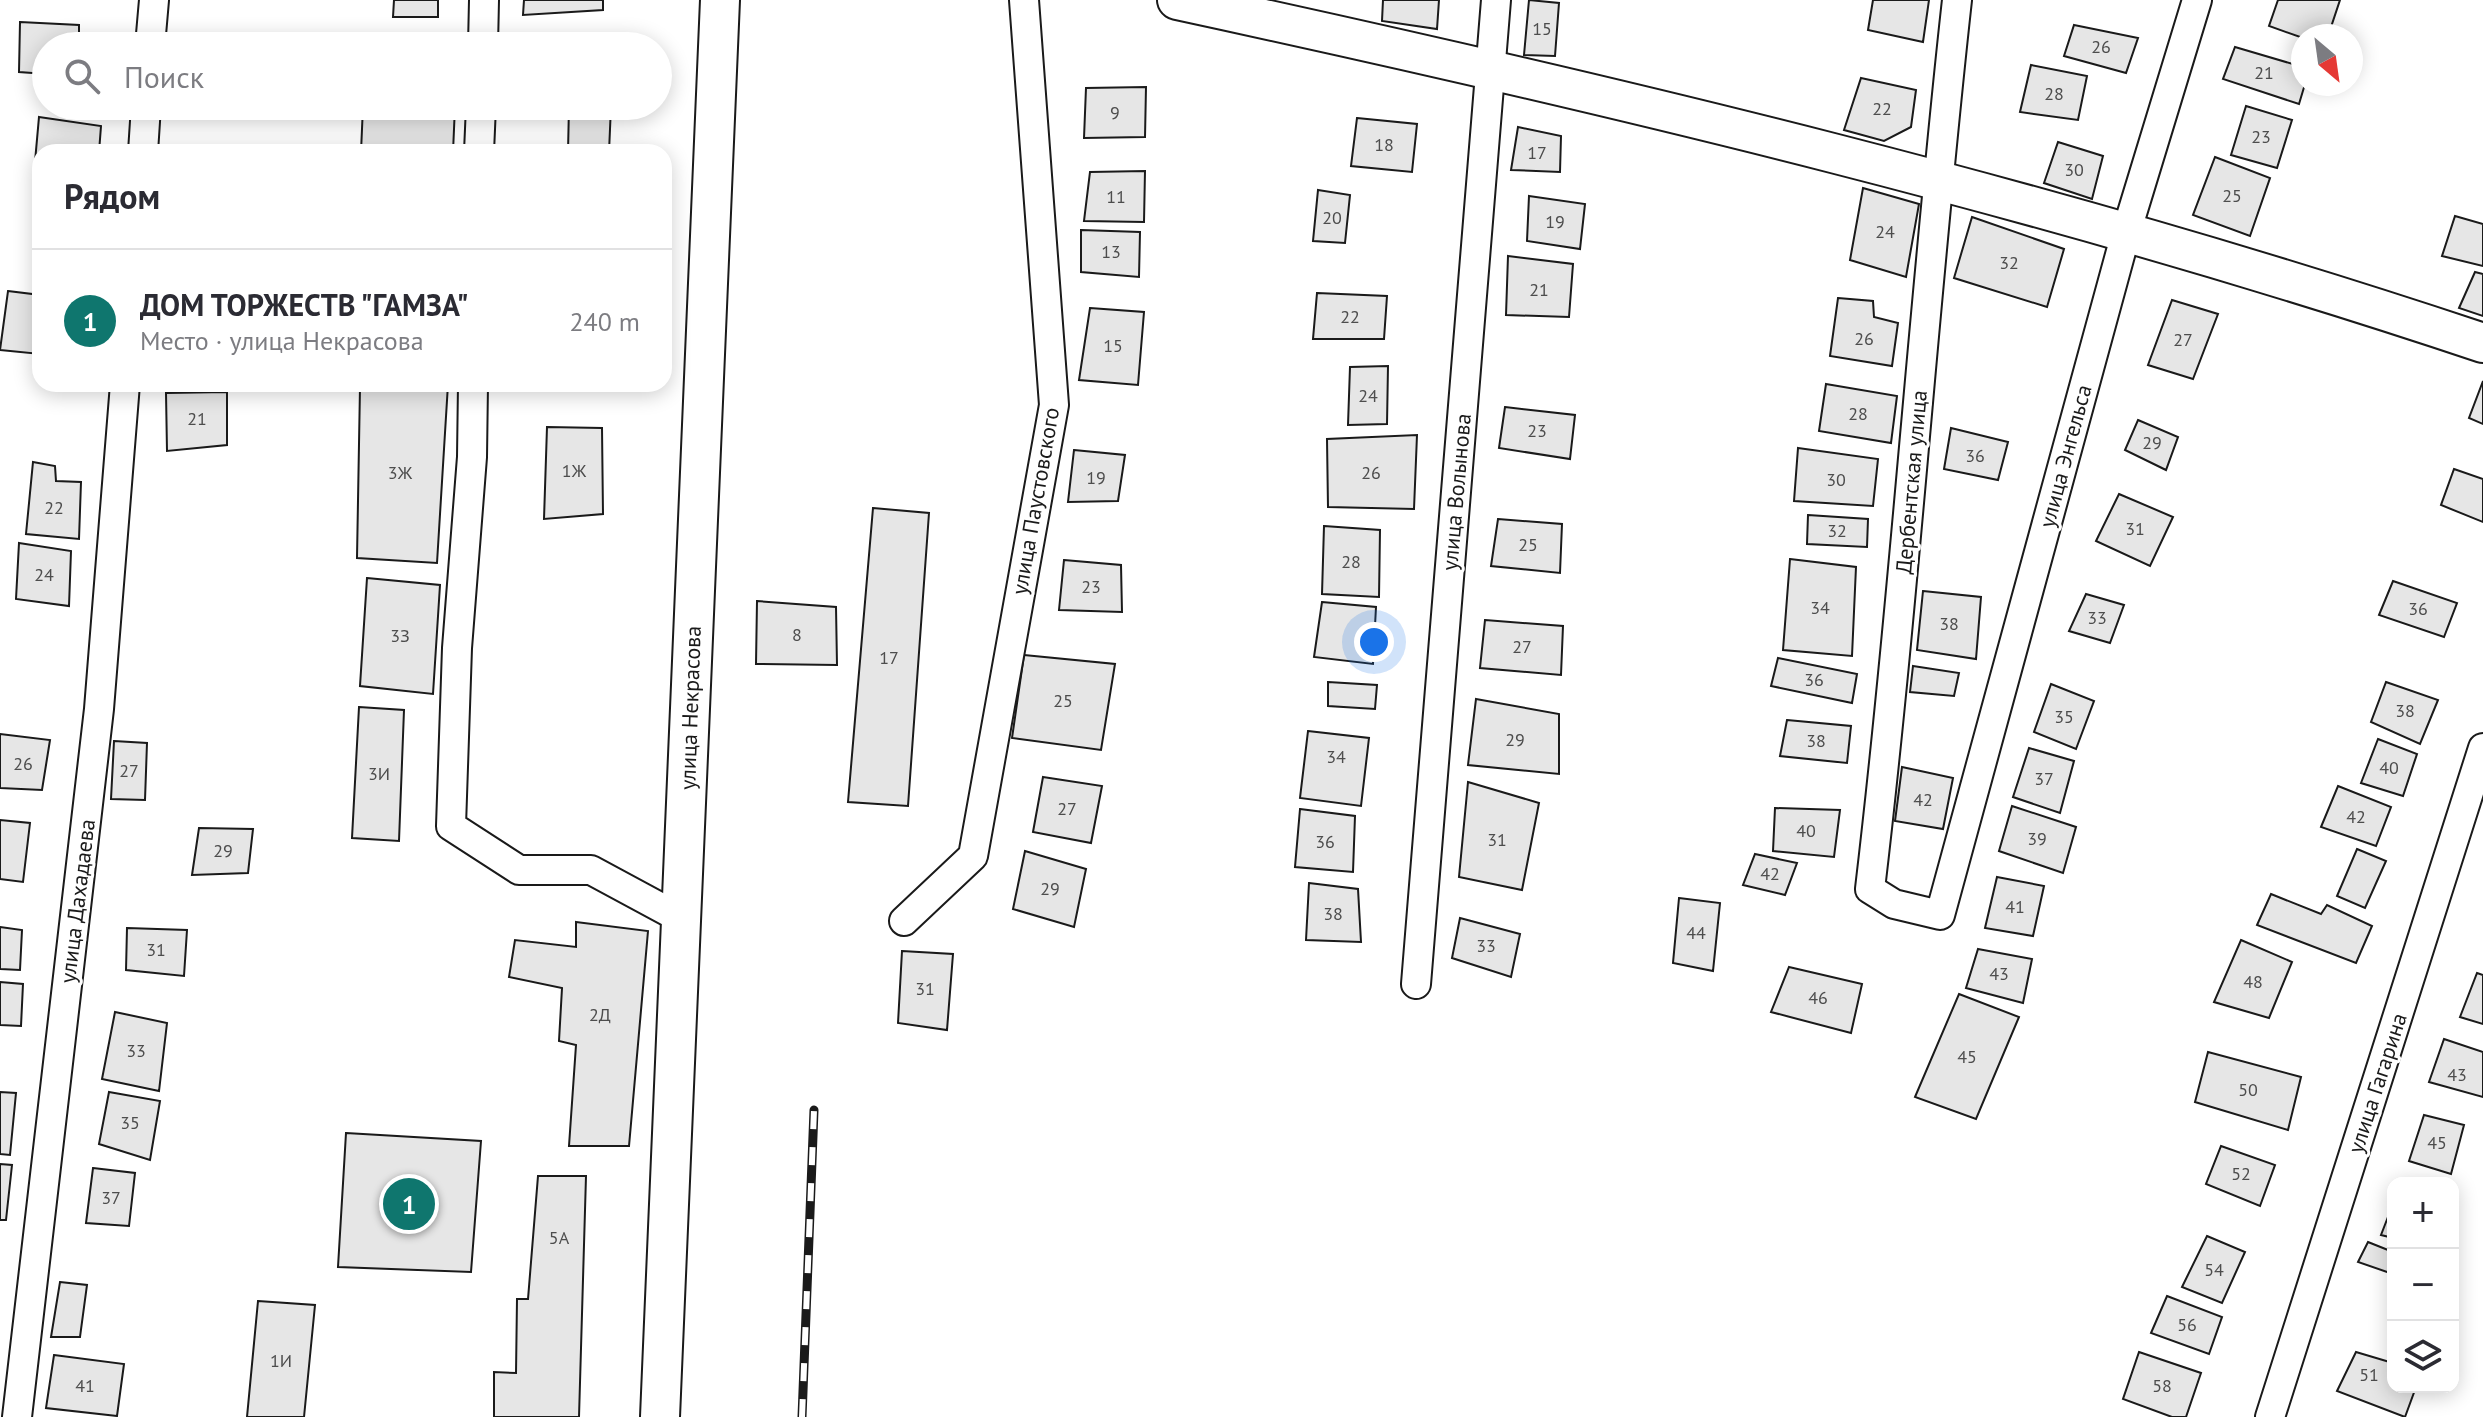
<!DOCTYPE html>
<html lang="ru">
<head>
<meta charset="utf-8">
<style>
  :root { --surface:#fff; --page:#f2f2f3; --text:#2b2b33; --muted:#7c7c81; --line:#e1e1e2; --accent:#0f766e }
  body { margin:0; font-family:"PT Sans",sans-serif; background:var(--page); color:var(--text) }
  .controls { position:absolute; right:24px; bottom:24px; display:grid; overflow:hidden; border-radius:16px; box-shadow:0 4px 20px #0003 }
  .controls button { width:72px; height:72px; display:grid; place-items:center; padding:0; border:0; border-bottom:2px solid var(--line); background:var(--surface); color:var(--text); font:40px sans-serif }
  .compass { position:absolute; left:2291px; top:24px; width:72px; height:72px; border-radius:50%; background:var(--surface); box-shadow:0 4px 20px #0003; rotate:151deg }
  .you { position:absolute; left:1374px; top:642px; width:28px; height:28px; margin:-20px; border:6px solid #fff; border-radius:50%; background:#1a73e8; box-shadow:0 0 0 12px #1a73e833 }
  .badge { display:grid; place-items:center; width:52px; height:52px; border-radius:50%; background:var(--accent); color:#fff; font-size:26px; font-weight:700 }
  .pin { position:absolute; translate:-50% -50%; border:4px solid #fff; box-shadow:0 2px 8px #0006 }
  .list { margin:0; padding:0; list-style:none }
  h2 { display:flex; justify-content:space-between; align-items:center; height:104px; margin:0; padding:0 32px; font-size:34px }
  h2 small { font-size:26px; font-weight:400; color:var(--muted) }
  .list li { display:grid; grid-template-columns:52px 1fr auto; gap:24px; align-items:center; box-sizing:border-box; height:144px; padding:0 32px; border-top:2px solid var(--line) }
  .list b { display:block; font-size:30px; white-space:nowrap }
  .list p { margin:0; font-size:26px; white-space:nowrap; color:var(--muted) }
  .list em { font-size:26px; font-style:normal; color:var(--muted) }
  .icon { flex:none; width:44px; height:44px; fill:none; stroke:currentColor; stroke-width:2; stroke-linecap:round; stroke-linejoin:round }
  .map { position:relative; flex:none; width:2483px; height:1417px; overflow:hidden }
  .search { position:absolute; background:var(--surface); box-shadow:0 4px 20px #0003; left:32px; top:32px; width:640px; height:88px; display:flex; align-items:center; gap:20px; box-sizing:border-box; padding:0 28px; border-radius:44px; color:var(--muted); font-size:30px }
  .panel { position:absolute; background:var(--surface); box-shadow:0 4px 20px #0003; left:32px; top:144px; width:640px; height:248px; border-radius:24px }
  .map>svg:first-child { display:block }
  .building { fill:#e6e6e6; stroke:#1a1a1a; stroke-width:2 }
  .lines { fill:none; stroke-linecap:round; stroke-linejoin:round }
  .street-casing { stroke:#1a1a1a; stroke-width:32 }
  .secondary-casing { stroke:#1a1a1a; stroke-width:42 }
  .street { stroke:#fff; stroke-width:28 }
  .secondary { stroke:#fff; stroke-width:38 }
  .rail-casing { stroke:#1a1a1a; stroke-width:9 }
  .rail { stroke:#fff; stroke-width:6; stroke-dasharray:18; stroke-linecap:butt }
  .labels { text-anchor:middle; stroke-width:6; stroke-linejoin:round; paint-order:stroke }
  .number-label { font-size:18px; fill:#4d4d4d }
  .street-label { font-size:22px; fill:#1a1a1a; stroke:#fff }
</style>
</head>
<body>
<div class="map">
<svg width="2483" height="1417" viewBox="0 0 2483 1417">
  <rect width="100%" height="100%" fill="#fff"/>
  <!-- building -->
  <g class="building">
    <polygon points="394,0 438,0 438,17 393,17"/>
    <polygon points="524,0 603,0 603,10 523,15"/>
    <polygon points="1383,0 1439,0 1437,29 1382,21"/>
    <polygon points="1529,0 1559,3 1555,56 1524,55"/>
    <polygon points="1873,0 1929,0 1923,42 1868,30"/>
    <polygon points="2278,0 2340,0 2328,36 2303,38 2269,26"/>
    <polygon points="20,22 79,25 79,46 46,46 46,74 19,72"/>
    <polygon points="2074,25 2138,38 2126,73 2064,56"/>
    <polygon points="2235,47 2303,67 2305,84 2299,104 2223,79"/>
    <polygon points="2031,65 2087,76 2078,120 2020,112"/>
    <polygon points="1861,78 1916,90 1911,127 1884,141 1844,130"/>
    <polygon points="1146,87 1145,137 1084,138 1086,88"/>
    <polygon points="363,106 455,106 453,152 361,152"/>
    <polygon points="569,106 611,106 609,152 568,152"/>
    <polygon points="2246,106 2292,120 2277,168 2231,155"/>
    <polygon points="39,117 101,126 99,152 40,152 40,174 34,173"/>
    <polygon points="1357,118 1417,124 1412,172 1351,166"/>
    <polygon points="1518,127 1561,136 1560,172 1511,170"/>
    <polygon points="2058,142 2103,156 2092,199 2044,183"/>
    <polygon points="165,148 217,150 217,152 165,152"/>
    <polygon points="2215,157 2270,178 2250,236 2193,215"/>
    <polygon points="1145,171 1144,222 1084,221 1090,172"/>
    <polygon points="1863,188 1919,204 1906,277 1850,260"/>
    <polygon points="1318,190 1350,195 1345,243 1313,241"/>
    <polygon points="1529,196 1585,204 1580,249 1527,241"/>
    <polygon points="37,214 40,214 40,261 35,261"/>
    <polygon points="2455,216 2483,224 2483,266 2442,256"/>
    <polygon points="1972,217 2064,249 2047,307 1954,278"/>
    <polygon points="1081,230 1140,232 1139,277 1081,272"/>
    <polygon points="1508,256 1573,264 1569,317 1506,315"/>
    <polygon points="2475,272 2483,274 2483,316 2459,308"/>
    <polygon points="8,291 40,295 40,354 0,350"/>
    <polygon points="1317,293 1387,296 1384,339 1313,339"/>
    <polygon points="1838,298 1873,301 1874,317 1898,323 1892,366 1830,356"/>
    <polygon points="2172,300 2218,314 2193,379 2148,365"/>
    <polygon points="1090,308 1144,312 1138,385 1079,380"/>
    <polygon points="1388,366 1387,424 1348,425 1350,367"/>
    <polygon points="2483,381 2483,424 2469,418"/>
    <polygon points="346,384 448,384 437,563 357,558 360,387"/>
    <polygon points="1826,384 1897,396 1891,443 1819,431"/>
    <polygon points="227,392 227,445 167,451 166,393"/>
    <polygon points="1505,407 1575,415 1570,459 1499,448"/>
    <polygon points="2138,420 2178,437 2166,470 2125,450"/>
    <polygon points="547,427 602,428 603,514 544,519"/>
    <polygon points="1951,428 2008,442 1998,480 1944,469"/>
    <polygon points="1417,435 1414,509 1328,507 1327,439"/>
    <polygon points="1798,448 1878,459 1873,506 1794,501"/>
    <polygon points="1074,450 1125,455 1118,501 1068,502"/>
    <polygon points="33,462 55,466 56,481 81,482 79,539 26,534"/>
    <polygon points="2454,469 2483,479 2483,522 2441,505"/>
    <polygon points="2119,494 2173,517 2150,566 2096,541"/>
    <polygon points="873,508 929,513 908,806 848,802"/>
    <polygon points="1808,515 1868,519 1867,547 1807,544"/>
    <polygon points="1498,519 1562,524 1560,573 1491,566"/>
    <polygon points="1324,526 1380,530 1379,597 1322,594"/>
    <polygon points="19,543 71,551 69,606 16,599"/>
    <polygon points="1790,559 1856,567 1852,656 1783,650"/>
    <polygon points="1064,560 1121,565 1122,612 1059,610"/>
    <polygon points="367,578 440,585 433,694 360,686"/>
    <polygon points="2393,581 2457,603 2444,637 2379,615"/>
    <polygon points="1923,591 1981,597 1976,659 1917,650"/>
    <polygon points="2086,594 2124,605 2110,643 2069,631"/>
    <polygon points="757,601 836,607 837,665 756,664"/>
    <polygon points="1322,602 1376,607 1373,664 1314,657"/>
    <polygon points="1485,620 1563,626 1561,675 1480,668"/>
    <polygon points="1024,655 1115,664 1101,750 1012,738"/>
    <polygon points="1778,658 1857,674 1852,703 1771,686"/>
    <polygon points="1913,666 1959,673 1954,696 1910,692"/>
    <polygon points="1328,682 1377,685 1375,709 1328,706"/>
    <polygon points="2386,682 2438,700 2420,744 2371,722"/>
    <polygon points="2051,684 2094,701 2076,749 2034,732"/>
    <polygon points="1476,699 1559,714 1559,774 1468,765"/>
    <polygon points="359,707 404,710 399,841 352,838"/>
    <polygon points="1787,720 1851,726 1847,763 1780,756"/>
    <polygon points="1308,731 1369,738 1361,806 1300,798"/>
    <polygon points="0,734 50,740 42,790 0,788"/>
    <polygon points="2378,739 2417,754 2403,796 2361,783"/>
    <polygon points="114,741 147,743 145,800 111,799"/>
    <polygon points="2029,748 2074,761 2060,813 2013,797"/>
    <polygon points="1902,767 1953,778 1943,829 1895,821"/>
    <polygon points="1043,777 1102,786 1091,843 1033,832"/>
    <polygon points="1468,782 1539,803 1522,890 1459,877"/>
    <polygon points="2338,786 2391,807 2376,846 2321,827"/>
    <polygon points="2012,806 2076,827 2063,873 1999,851"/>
    <polygon points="1775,808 1840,810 1834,857 1773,851"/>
    <polygon points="1300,809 1355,816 1353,872 1295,867"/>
    <polygon points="0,820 30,823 23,882 0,879"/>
    <polygon points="199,828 253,829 248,873 192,875"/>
    <polygon points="2357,849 2386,861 2365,908 2337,896"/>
    <polygon points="1025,851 1086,869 1074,927 1013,909"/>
    <polygon points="1755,854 1797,863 1785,895 1743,885"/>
    <polygon points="1997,877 2044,886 2033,936 1985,928"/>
    <polygon points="1309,883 1358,889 1361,942 1306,940"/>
    <polygon points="2271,894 2321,914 2327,905 2372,926 2356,963 2257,925"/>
    <polygon points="1679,898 1720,903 1713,971 1673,963"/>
    <polygon points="1460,918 1520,934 1511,977 1452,958"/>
    <polygon points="576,922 648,931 629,1146 569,1146 576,1045 559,1041 562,988 509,977 515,940 576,947"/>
    <polygon points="0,927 22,930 20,970 0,969"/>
    <polygon points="127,928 187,930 184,976 126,970"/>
    <polygon points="2241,940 2292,962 2269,1018 2214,1002"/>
    <polygon points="1978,949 2032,959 2023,1003 1966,988"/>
    <polygon points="902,951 953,954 947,1030 898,1023"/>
    <polygon points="1789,967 1862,984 1851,1033 1771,1012"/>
    <polygon points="2477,973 2483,975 2483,1024 2460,1017"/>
    <polygon points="0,982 23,984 21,1026 0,1025"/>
    <polygon points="1959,994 2019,1017 1976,1119 1915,1097"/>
    <polygon points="115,1012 167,1023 159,1091 102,1079"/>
    <polygon points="2444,1039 2483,1052 2483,1097 2429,1082"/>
    <polygon points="2208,1052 2301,1077 2288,1130 2195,1102"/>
    <polygon points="0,1092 16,1093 10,1155 0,1154"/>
    <polygon points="109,1092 160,1101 150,1160 99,1144"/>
    <polygon points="2424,1115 2464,1125 2451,1174 2409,1161"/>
    <polygon points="346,1133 481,1141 471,1272 338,1267"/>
    <polygon points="2221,1146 2275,1165 2260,1206 2206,1184"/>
    <polygon points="0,1164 12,1165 6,1220 0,1220"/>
    <polygon points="93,1168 135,1173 129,1226 86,1223"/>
    <polygon points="538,1176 586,1176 579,1417 494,1417 494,1372 516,1373 517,1299 528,1299"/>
    <polygon points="2393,1204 2393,1238 2381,1235"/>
    <polygon points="2207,1236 2245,1252 2222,1303 2182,1287"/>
    <polygon points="2368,1242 2393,1252 2393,1274 2358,1262"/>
    <polygon points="60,1282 87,1285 80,1337 51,1337"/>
    <polygon points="2167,1296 2222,1317 2209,1354 2151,1333"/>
    <polygon points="258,1301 315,1305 304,1417 247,1417"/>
    <polygon points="2139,1352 2201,1373 2186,1417 2172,1417 2123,1399"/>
    <polygon points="2356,1352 2393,1363 2393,1387 2416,1387 2405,1417 2337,1391"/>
    <polygon points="54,1355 124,1364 117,1416 46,1408"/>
  </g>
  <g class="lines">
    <defs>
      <g id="street">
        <path d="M1957 0C1924 296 1905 593 1870 889L1894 904 1940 915 2126 233 2197 0"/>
        <polyline points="150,46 154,0"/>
        <polyline points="483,46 484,0"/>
        <polyline points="143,152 146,106"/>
        <polyline points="479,152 481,106"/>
        <polyline points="473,384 472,457 457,648 451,826 519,870 591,870 680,918"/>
        <polyline points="904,921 973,856 1054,405 1024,0"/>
        <polyline points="1416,984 1496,0"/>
        <polyline points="17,1417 99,709 125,384"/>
        <polyline points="2270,1417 2483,748"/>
      </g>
      <g id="secondary">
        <path d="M1177 0C1616 95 2056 200 2483 343"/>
        <polyline points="660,1417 720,0"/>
      </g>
    </defs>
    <!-- street casing -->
    <use href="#street" class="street-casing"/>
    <!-- secondary casing -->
    <use href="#secondary" class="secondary-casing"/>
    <!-- street -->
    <use href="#street" class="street"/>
    <!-- secondary -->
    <use href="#secondary" class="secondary"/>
    <defs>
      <polyline id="rail" points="802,1417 814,1110"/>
    </defs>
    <!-- rail casing -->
    <use href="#rail" class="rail-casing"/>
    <!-- rail -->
    <use href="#rail" class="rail"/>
  </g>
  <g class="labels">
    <!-- number labels -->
    <g class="number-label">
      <text x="1542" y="35">15</text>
      <text x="2101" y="53">26</text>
      <text x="2264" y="79">21</text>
      <text x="2054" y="100">28</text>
      <text x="1882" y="115">22</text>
      <text x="1115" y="119">9</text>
      <text x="2261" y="143">23</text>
      <text x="1384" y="151">18</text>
      <text x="1537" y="159">17</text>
      <text x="2074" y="176">30</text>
      <text x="2232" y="202">25</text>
      <text x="1116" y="203">11</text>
      <text x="1332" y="224">20</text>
      <text x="1555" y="228">19</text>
      <text x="1885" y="238">24</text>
      <text x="1111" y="258">13</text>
      <text x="2009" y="269">32</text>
      <text x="1539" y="296">21</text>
      <text x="1350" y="323">22</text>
      <text x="1864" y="345">26</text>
      <text x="2183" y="346">27</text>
      <text x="1113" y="352">15</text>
      <text x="1368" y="402">24</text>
      <text x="1858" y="420">28</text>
      <text x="197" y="425">21</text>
      <text x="1537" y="437">23</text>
      <text x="2152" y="449">29</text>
      <text x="1975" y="462">36</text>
      <text x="574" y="477">1Ж</text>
      <text x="400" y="479">3Ж</text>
      <text x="1371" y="479">26</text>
      <text x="1096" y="484">19</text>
      <text x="1836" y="486">30</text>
      <text x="54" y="514">22</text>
      <text x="2135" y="535">31</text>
      <text x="1837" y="537">32</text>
      <text x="1528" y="551">25</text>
      <text x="1351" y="568">28</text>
      <text x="44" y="581">24</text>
      <text x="1091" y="593">23</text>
      <text x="1820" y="614">34</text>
      <text x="2418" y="615">36</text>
      <text x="2097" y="624">33</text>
      <text x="1949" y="630">38</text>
      <text x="797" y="641">8</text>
      <text x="400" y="642">3З</text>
      <text x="1522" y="653">27</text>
      <text x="889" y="664">17</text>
      <text x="1814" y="686">36</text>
      <text x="1063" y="707">25</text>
      <text x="2405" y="717">38</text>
      <text x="2064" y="723">35</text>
      <text x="1515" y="746">29</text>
      <text x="1816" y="747">38</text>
      <text x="1336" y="763">34</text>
      <text x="23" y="770">26</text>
      <text x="2389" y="774">40</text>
      <text x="129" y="777">27</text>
      <text x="379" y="780">3И</text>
      <text x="2044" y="785">37</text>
      <text x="1923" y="806">42</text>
      <text x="1067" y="815">27</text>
      <text x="2356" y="823">42</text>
      <text x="1806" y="837">40</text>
      <text x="2037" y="845">39</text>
      <text x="1497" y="846">31</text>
      <text x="1325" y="848">36</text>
      <text x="223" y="857">29</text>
      <text x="1770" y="880">42</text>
      <text x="1050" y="895">29</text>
      <text x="2015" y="913">41</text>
      <text x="1333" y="920">38</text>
      <text x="1696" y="939">44</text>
      <text x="1486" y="952">33</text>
      <text x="156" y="956">31</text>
      <text x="1999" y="980">43</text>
      <text x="2253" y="988">48</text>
      <text x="925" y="995">31</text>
      <text x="1818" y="1004">46</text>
      <text x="600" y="1021">2Д</text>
      <text x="136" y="1057">33</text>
      <text x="1967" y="1063">45</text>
      <text x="2457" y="1081">43</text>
      <text x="2248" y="1096">50</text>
      <text x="130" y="1129">35</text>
      <text x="2437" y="1149">45</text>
      <text x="2241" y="1180">52</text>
      <text x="111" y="1204">37</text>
      <text x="559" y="1244">5А</text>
      <text x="2214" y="1276">54</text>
      <text x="2187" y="1331">56</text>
      <text x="281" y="1367">1И</text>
      <text x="2369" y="1381">51</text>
      <text x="85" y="1392">41</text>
      <text x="2162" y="1392">58</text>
    </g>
    <!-- street labels -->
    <g class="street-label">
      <text transform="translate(2065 456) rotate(-75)" y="8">улица Энгельса</text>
      <text transform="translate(1911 482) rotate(-85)" y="8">Дербентская улица</text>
      <text transform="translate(1456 492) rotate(-85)" y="8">улица Волынова</text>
      <text transform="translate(1035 501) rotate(-80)" y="8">улица Паустовского</text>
      <text transform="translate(690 708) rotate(-88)" y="8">улица Некрасова</text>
      <text transform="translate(77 901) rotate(-83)" y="8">улица Дахадаева</text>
      <text transform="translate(2377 1083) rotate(-72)" y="8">улица Гагарина</text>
    </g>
  </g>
</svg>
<div class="controls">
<button>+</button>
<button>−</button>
<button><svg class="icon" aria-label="layers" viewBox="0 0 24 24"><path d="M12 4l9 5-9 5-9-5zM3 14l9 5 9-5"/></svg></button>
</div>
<svg class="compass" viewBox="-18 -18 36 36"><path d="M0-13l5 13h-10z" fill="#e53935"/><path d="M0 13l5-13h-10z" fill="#7c7c81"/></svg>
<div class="you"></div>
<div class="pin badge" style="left:409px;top:1204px">1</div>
<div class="search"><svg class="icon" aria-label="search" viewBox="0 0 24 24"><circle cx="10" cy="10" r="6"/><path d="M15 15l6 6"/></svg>Поиск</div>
<section class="panel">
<h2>Рядом<small></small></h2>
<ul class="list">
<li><span class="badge">1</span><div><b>ДОМ ТОРЖЕСТВ &quot;ГАМЗА&quot;</b><p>Место · улица Некрасова</p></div><em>240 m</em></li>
</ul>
</section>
</div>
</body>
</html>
